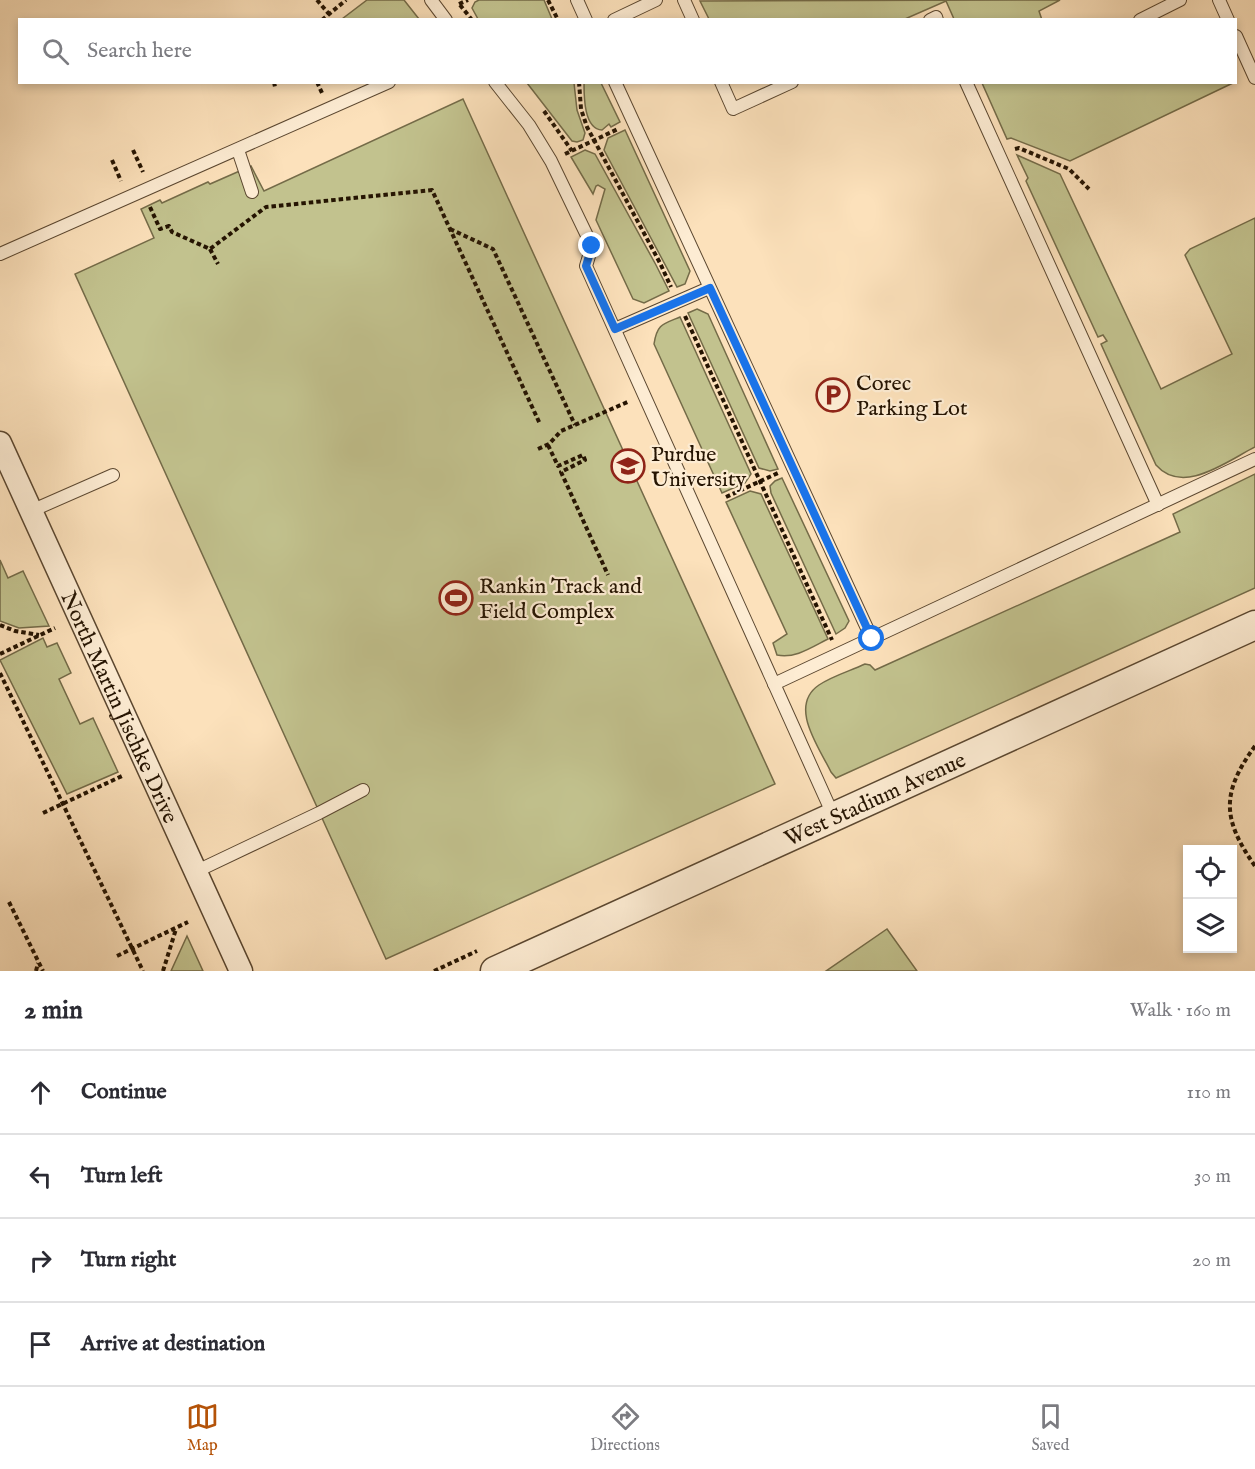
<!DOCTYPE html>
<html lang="en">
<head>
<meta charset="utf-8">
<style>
  :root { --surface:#fff; --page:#f7f7f7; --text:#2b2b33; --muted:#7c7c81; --line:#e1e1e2; --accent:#b45309 }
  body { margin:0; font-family:"IM FELL English",serif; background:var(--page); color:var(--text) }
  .controls { position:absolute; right:18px; bottom:18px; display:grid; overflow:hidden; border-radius:0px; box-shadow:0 3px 9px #0003 }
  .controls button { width:54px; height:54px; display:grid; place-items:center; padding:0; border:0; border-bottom:2px solid var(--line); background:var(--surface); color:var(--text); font:30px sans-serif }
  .stop { position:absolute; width:18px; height:18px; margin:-14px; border:4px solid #1a73e8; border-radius:50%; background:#fff }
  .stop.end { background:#1a73e8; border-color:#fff; box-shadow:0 2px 6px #0008 }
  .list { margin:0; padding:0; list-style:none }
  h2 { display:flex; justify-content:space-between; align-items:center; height:78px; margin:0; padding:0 24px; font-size:26px }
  h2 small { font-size:20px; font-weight:400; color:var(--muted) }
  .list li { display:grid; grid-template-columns:39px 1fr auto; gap:18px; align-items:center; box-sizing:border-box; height:84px; padding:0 24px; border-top:2px solid var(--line) }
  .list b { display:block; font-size:22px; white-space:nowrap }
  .list em { font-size:20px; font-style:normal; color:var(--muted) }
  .icon { flex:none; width:33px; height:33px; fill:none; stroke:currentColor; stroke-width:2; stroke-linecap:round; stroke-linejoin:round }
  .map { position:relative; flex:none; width:1255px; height:971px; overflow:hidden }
  .search { position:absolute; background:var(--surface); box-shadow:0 3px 9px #0003; left:18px; right:18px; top:18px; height:66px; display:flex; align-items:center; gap:15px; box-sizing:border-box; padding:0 21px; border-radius:0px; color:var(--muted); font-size:22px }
  .sheet { height:414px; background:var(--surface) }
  nav { display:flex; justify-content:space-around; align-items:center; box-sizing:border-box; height:84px; border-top:2px solid var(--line); background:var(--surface); font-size:16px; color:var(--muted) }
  nav a { display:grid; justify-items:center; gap:3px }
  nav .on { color:var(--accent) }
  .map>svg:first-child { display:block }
  .green { fill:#c2c28e; stroke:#746b48; stroke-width:1.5 }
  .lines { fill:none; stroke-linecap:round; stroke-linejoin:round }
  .service-casing { stroke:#5b4730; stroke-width:14 }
  .minor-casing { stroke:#5b4730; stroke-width:25 }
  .tertiary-casing { stroke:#5b4730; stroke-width:31 }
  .path { stroke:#251402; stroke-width:4; stroke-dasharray:4.5 3; stroke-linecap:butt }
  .service { stroke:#fdecd3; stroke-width:12 }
  .minor { stroke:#fdecd3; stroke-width:22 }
  .tertiary { stroke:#fdecd3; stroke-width:28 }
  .route { stroke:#1a73e8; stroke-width:8 }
  .labels { text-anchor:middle; stroke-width:4.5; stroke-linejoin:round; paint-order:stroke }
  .poi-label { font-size:22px; fill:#251402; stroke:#fdecd3; text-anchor:start }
  .street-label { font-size:22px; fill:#251402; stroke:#fdecd3 }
</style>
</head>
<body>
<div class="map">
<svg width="1255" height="971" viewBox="0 0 1255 971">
  <rect width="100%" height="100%" fill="#fce1bb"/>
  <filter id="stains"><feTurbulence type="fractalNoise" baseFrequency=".00333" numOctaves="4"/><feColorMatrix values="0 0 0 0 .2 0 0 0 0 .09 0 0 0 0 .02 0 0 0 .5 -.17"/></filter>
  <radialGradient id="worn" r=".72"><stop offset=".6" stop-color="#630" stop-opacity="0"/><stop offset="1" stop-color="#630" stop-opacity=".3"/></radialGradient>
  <!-- green -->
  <g class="green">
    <polygon points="367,0 404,0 419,19 342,19"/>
    <polygon points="479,0 544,0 552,19 478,19 472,8 475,2"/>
    <polygon points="1060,0 1039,11 1042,20 954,19 946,1 905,19 709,19 700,1"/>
    <polygon points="1235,82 1070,161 1011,138 1007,139 982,83"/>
    <polygon points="527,83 574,83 577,110 585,133 583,140 577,142 572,141"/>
    <path d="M584 83H601L620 122 611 127 609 124 602 130C584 129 584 97 584 83Z"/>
    <polygon points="463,99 775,784 386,959 75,274 154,238 141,209 160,200 162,203 208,182 210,184 251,166 264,191"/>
    <polygon points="625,130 690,271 685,284 677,287 604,150 608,138"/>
    <polygon points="585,150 595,154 656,265 669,291 644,303 633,299 596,220 605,189 598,185 596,186 593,194 571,157"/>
    <path d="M1017 155 1060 174 1161 389 1232 354 1185 255 1190 249 1255 218V447C1227 461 1183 496 1156 465L1101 344 1107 341 1103 335 1098 337 1026 181 1028 178Z"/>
    <polygon points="697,309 708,314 778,469 770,471 759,468 688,313"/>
    <path d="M680 317 751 474 745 483 722 493 654 344C657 324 663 324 680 317Z"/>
    <path d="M1255 474V588L836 778 831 772C819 747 788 706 819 685 832 676 850 671 865 664L870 665 875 670 1180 532 1173 514Z"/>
    <polygon points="782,478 849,621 845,628 836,634 771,493 770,486 775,481"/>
    <path d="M750 491 761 494 828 639C812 647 795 659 777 655L773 643 787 634 726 502Z"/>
    <polygon points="0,560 8,578 23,571 49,626 19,628 0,621"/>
    <polygon points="43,638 47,647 57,643 71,673 59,679 80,724 93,718 118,772 67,794 0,660"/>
    <polygon points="887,929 917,971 826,971"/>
    <polygon points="187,936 203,971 171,971"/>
  </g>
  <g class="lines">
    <defs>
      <g id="service">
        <polyline points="431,0 446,20"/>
        <polyline points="577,0 586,20"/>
        <polyline points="684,0 693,20"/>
        <polyline points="1219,0 1228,20"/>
        <polyline points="614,20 656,0"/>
        <polyline points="930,20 936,17 937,20"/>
        <polyline points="1140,20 1180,0"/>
        <polyline points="1236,36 1255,78"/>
        <polyline points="495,82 529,125 551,161 592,246 586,266 834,817"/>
        <polyline points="615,82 872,639"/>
        <polyline points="721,82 733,109 792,82"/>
        <polyline points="966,82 1158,505"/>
        <polyline points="238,150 252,192"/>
        <polyline points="0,254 389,82"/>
        <polyline points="615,329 709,288"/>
        <polyline points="31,511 113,475"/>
        <polyline points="774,684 1255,459"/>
        <polyline points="197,871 319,813 363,790"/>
      </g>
      <g id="minor">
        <path id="s1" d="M0 443 241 971"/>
      </g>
      <g id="tertiary">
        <path id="s2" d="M495 971 1255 625"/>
      </g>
    </defs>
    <!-- service casing -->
    <use href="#service" class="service-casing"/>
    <!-- minor casing -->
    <use href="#minor" class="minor-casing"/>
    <!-- tertiary casing -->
    <use href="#tertiary" class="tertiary-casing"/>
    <!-- path -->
    <g class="path">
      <polyline points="317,0 329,14"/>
      <polyline points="548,0 558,20"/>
      <polyline points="459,4 468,0"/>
      <polyline points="460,5 472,20"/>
      <polyline points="322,20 346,0"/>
      <polyline points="274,82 275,87"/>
      <polyline points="317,82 322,93"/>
      <polyline points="579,82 581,109 587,127 660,263 671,287"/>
      <polyline points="544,111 572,151"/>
      <polyline points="1015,149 1019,148 1069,169 1089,189"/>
      <polyline points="133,150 143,172"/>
      <polyline points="565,154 618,129"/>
      <polyline points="112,160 121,181"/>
      <polyline points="150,207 160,229 169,226 172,232 210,249 266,207 432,190 540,424"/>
      <polyline points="450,229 493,249 575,425"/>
      <polyline points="210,249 218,264"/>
      <polyline points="685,316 832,640"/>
      <polyline points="548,445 558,466 583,455 585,460 561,472 608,575"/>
      <polyline points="538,449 549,444 561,431 630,401"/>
      <polyline points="726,497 778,473"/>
      <polyline points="0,625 15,631 39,635"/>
      <polyline points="0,654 55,628"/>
      <polyline points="0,673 143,971"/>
      <path d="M1255 746C1221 793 1222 819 1255 866"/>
      <polyline points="43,813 122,776"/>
      <polyline points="9,902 43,971"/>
      <polyline points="117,956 188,922"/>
      <polyline points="36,971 38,963"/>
      <polyline points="163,971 176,929"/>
      <polyline points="434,971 477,951"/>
    </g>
    <!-- service -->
    <use href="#service" class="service"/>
    <!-- minor -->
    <use href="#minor" class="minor"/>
    <!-- tertiary -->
    <use href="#tertiary" class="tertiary"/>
  </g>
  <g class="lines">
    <!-- route -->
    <polyline class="route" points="592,246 586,266 615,329 710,288 872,639"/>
  </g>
  <!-- icons -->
  <defs>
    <symbol id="parking-ring" viewBox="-11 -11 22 22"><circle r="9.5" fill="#fdecd3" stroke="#8f2418" stroke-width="1.5"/><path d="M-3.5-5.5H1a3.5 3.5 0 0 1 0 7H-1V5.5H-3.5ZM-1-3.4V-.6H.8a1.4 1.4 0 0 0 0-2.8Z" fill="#8f2418"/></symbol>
    <symbol id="university-ring" viewBox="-11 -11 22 22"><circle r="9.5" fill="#fdecd3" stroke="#8f2418" stroke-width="1.5"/><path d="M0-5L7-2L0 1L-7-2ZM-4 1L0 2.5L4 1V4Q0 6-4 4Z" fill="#8f2418"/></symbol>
    <symbol id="stadium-ring" viewBox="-11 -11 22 22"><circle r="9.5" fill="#fdecd3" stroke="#8f2418" stroke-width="1.5"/><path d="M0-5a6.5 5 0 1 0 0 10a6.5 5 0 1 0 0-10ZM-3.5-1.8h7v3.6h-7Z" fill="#8f2418"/></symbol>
  </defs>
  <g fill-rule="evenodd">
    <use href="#parking-ring" x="814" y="376" width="38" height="38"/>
    <use href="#university-ring" x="609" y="447" width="38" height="38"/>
    <use href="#stadium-ring" x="437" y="579" width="38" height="38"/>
  </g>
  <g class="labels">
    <!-- poi labels -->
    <g class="poi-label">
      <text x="856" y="390">Corec<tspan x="856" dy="25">Parking Lot</tspan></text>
      <text x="651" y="461">Purdue<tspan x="651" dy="25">University</tspan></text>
      <text x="479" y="593">Rankin Track and<tspan x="479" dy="25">Field Complex</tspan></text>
    </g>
    <!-- street labels -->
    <g class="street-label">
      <text dy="8" stroke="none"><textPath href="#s1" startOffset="290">North Martin Jischke Drive</textPath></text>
      <text dy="8" stroke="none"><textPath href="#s2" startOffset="417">West Stadium Avenue</textPath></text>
    </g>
  </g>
  <rect width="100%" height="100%" filter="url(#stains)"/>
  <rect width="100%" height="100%" fill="url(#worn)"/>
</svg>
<div class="controls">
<button><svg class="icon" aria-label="locate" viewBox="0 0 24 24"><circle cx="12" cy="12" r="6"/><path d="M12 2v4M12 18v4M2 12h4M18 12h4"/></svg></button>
<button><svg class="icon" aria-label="layers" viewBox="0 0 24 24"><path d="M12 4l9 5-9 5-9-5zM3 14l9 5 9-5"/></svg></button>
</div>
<div class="stop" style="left:872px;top:639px"></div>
<div class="stop end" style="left:592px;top:246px"></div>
<div class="search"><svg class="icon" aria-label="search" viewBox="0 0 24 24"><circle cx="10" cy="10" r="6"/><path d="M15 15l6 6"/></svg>Search here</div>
</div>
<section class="sheet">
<h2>2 min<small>Walk · 160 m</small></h2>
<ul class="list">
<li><svg class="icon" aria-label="ahead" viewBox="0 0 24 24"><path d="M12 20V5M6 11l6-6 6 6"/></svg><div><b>Continue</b></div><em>110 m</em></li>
<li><svg class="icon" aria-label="left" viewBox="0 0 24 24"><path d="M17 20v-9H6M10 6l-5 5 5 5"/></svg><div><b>Turn left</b></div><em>30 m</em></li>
<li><svg class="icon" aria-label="right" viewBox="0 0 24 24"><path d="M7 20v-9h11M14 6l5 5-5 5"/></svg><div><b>Turn right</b></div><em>20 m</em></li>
<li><svg class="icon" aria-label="arrive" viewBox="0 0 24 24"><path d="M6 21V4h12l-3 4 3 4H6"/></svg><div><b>Arrive at destination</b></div></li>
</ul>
</section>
<nav>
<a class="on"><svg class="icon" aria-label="map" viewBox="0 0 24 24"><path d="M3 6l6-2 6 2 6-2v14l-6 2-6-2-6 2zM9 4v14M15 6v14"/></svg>Map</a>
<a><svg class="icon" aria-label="directions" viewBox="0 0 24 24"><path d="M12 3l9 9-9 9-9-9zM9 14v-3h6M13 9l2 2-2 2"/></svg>Directions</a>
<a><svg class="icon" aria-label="saved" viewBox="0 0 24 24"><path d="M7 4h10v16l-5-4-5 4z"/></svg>Saved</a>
</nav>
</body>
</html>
